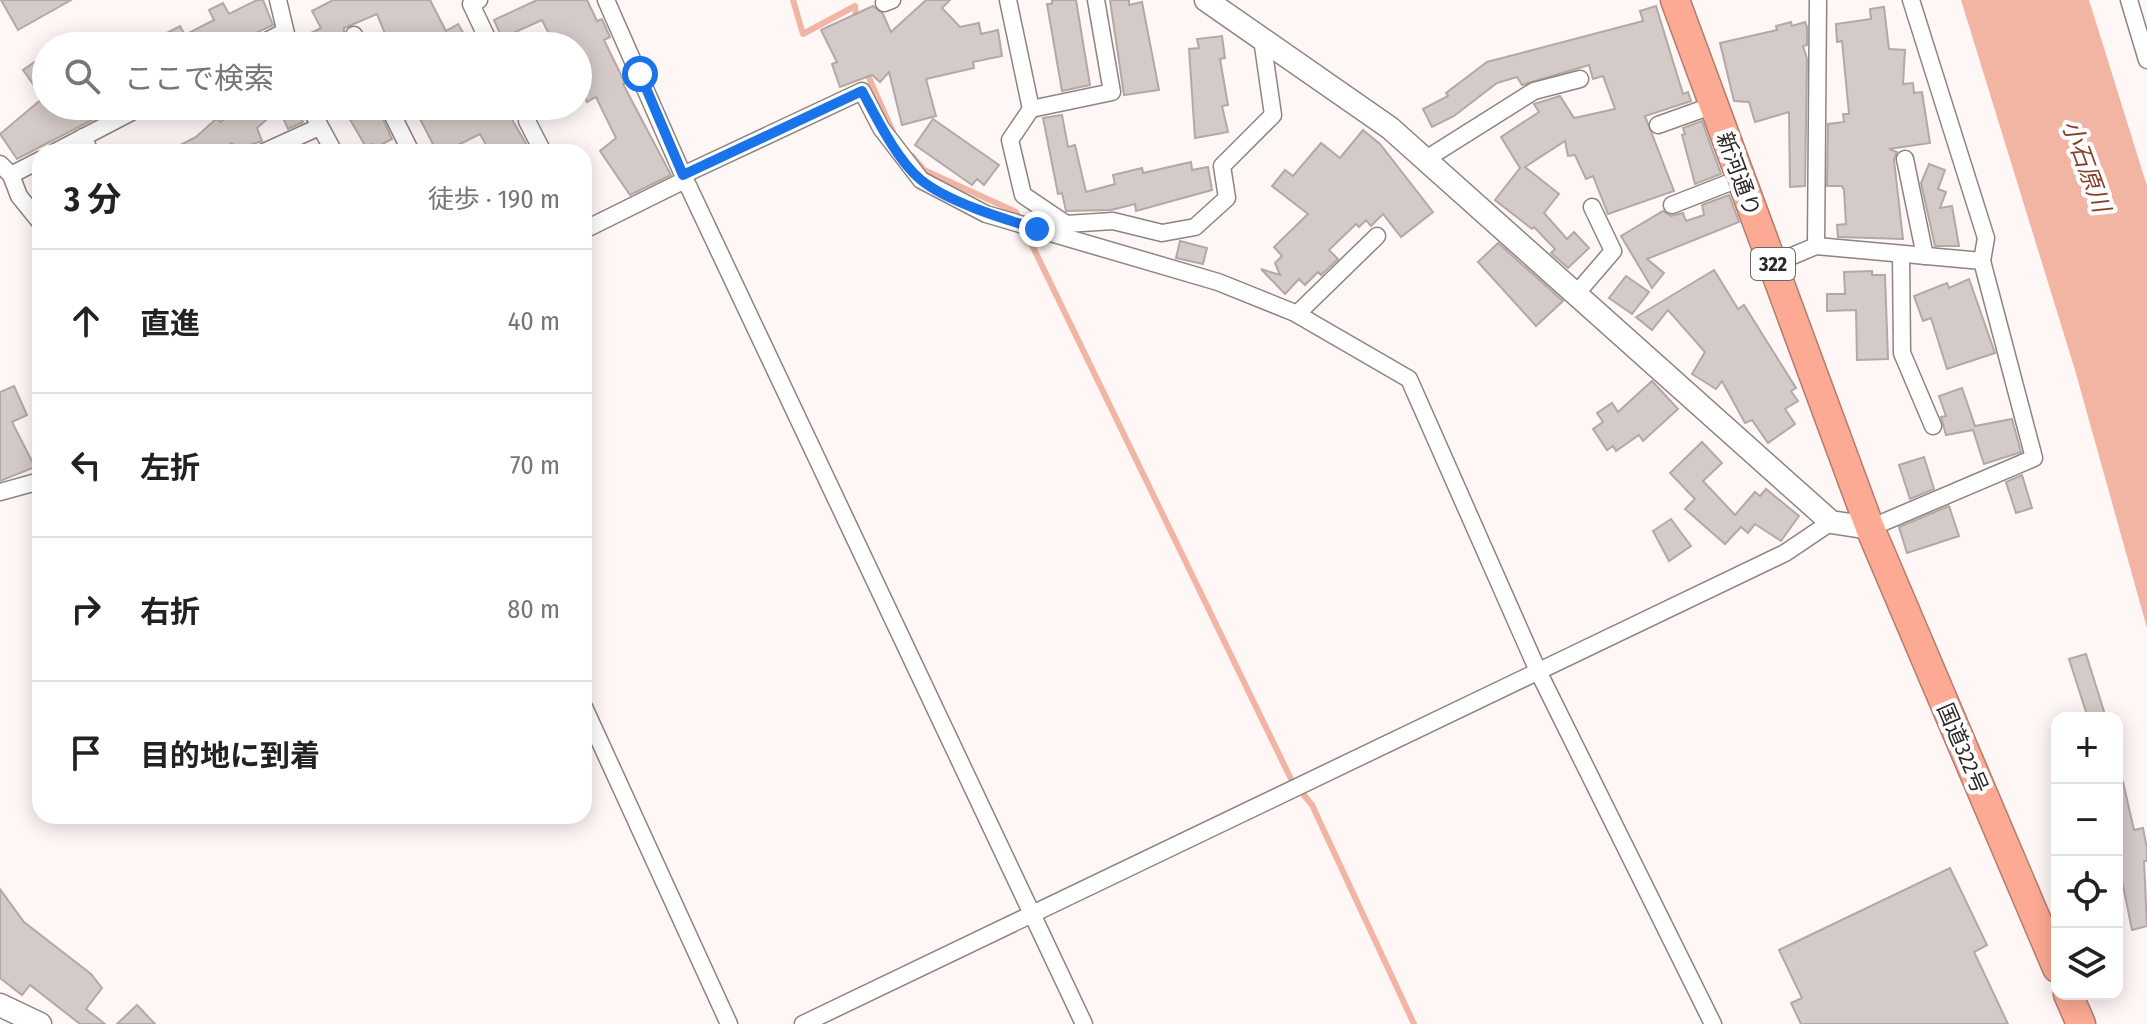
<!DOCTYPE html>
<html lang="ja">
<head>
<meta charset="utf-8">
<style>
  :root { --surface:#fff; --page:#f6f6f6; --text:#222; --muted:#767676; --line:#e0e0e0 }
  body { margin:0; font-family:"Fira Sans Condensed","Noto Sans JP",sans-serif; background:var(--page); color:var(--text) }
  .controls { position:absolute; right:24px; bottom:24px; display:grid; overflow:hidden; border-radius:16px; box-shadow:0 4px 20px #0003 }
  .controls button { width:72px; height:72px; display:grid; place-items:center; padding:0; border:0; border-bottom:2px solid var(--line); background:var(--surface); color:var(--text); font:40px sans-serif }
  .stop { position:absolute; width:24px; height:24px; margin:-18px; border:6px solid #1a73e8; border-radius:50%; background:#fff }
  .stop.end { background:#1a73e8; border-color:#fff; box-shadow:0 2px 8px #0008 }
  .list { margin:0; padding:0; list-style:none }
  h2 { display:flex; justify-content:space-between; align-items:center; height:104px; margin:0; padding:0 32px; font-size:34px }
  h2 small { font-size:26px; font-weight:400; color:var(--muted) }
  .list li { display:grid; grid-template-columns:52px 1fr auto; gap:24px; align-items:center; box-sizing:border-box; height:144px; padding:0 32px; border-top:2px solid var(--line) }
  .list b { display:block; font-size:30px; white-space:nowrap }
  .list em { font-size:26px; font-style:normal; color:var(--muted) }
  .icon { flex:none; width:44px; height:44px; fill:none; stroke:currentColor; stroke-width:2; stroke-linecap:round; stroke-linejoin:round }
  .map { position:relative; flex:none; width:2147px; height:1024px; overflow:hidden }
  .search { position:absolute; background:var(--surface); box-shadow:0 4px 20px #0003; left:32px; top:32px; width:560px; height:88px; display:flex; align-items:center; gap:20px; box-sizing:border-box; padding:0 28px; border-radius:44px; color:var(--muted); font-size:30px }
  .panel { position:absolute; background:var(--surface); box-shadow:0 4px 20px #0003; left:32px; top:144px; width:560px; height:680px; border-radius:24px }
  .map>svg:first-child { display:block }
  .water { fill:#f2b5a4 }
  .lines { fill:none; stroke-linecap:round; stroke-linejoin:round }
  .stream { stroke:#f2b5a4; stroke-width:6 }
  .building { fill:#d4cac7; stroke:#b3a8a6; stroke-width:2 }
  .street-casing { stroke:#8e8481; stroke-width:19 }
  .secondary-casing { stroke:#8e8481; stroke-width:25 }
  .highway-casing { stroke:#b37c6d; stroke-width:31 }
  .street { stroke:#fff; stroke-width:16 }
  .secondary { stroke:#fff; stroke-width:22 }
  .highway { stroke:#fcaa93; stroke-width:28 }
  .route { stroke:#1a73e8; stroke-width:10 }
  .labels { text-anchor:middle; stroke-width:8; stroke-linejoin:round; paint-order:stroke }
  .shield { fill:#fff; stroke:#6b6868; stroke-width:2 }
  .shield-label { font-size:20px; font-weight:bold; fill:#2c2827 }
  .street-label { font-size:22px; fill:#2c2827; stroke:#fff }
  .water-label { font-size:24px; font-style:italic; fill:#873f2a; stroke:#fff }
</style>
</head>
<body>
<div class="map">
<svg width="2147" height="1024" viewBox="0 0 2147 1024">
  <rect width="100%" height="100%" fill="#fef7f5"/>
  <!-- water -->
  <polygon class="water" points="1961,0 2089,0 2147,186 2147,628 2075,370"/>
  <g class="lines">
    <!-- stream -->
    <g class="stream">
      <polyline points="793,0 803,34 855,6 856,19"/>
      <polyline points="865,69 893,132"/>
      <polyline points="912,156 924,170 1016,212 1291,779 1312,805 1414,1024"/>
    </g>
  </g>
  <!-- building -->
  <g class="building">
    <polygon points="1,0 71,0 18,30"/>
    <polygon points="257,0 263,0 273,25 228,46 142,46 180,26 185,35 214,20 209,10 223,3 229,14"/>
    <polygon points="333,0 430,0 446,31 458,24 471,46 390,46 377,14 344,28 344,39 331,46 316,46 309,34 321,28 312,11"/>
    <polygon points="537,0 587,0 597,21 602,19 610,37 604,40 625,83 623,84 671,175 630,195 600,151 616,138 596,97 587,102 578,82 578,46 555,46 542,20 502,38 494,20"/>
    <polygon points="926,0 950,0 942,8 960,27 979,23 981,34 998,30 1002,56 973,62 974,68 926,79 936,116 902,125 889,72 880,82 872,75 840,87 832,64 837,62 821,30 873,6 883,14 891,32"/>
    <polygon points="1052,0 1076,0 1090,85 1062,91 1047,4 1052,4"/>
    <polygon points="1110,0 1129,0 1129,5 1142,2 1159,90 1124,95"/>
    <polygon points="1656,6 1683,94 1688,92 1691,101 1645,116 1674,191 1608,214 1593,176 1586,179 1575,155 1568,156 1565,141 1525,167 1559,194 1544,213 1567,239 1574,232 1589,248 1568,268 1551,253 1555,249 1534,227 1532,229 1495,200 1520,168 1501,137 1539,112 1534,104 1560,96 1574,118 1615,109 1603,76 1593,79 1589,65 1522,85 1517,77 1497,83 1454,116 1432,127 1423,109 1448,96 1446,93 1487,62 1643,21 1640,11"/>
    <polygon points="1884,7 1889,49 1905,50 1903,84 1913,83 1914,93 1922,92 1930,143 1889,149 1897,152 1894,160 1903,239 1838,237 1837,225 1846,224 1844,190 1842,186 1827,186 1828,124 1844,122 1843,114 1849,114 1842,41 1837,42 1836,24 1871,19 1870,9"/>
    <polygon points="1791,22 1792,26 1805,22 1807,27 1807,45 1803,46 1807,59 1805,186 1790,187 1789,112 1755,122 1749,102 1734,101 1720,43 1777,30 1776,26"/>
    <polygon points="1222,36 1225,58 1220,59 1228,105 1222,106 1228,132 1195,138 1189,49 1199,48 1197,39"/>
    <polygon points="46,54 46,106 119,106 17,159 0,134 43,98 23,70"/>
    <polygon points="237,106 296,106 303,122 288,129 279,109 257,128 262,141 240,148 231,143 221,152 167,152 196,137 216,119 221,122"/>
    <polygon points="355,106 377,106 392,139 375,148 373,144 366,147 345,111"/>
    <polygon points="422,106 504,106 531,152 490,152 480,134 446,151 443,145 435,148 418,115 425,112"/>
    <polygon points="1062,115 1068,147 1075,145 1086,192 1115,184 1113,175 1142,168 1143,173 1191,162 1192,170 1208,167 1212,190 1136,211 1135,204 1111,210 1066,211 1062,193 1058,194 1043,118"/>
    <polygon points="933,119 999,165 984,185 977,179 972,185 915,145"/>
    <polygon points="1702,121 1721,174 1695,184 1682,135 1685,134 1683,128"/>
    <polygon points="1363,130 1380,144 1433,212 1401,237 1383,214 1371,226 1366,220 1359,227 1356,224 1329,250 1338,259 1321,275 1318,272 1305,285 1299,279 1285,294 1261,269 1280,275 1275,263 1282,256 1274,247 1308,214 1272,186 1285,170 1293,176 1321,143 1340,158"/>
    <polygon points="1929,164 1945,170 1938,189 1946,192 1940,208 1952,206 1959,246 1935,246 1921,183"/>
    <polygon points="1729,195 1739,222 1647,259 1664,273 1652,288 1621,236 1663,211 1671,216 1683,213 1686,221 1704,215 1702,205"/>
    <polygon points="1180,241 1207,248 1203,264 1176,258"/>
    <polygon points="1498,243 1563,301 1536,326 1478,262"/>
    <polygon points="1714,270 1738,309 1744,305 1796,388 1791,391 1798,401 1785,409 1795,424 1768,443 1752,420 1745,423 1722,381 1716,389 1692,374 1705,352 1668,310 1652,330 1636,317"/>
    <polygon points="1872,271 1872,275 1885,275 1888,359 1857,360 1856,310 1827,311 1827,294 1845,294 1844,272"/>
    <polygon points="1626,276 1649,292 1632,314 1609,298"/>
    <polygon points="1969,279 1995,353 1947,369 1931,318 1923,321 1914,296 1947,283 1949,288"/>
    <polygon points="1652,381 1678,409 1643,441 1639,435 1616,451 1613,446 1607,450 1593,429 1603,422 1597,413 1612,403 1618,412"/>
    <polygon points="14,386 27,415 12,422 35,467 0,481 0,392"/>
    <polygon points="1962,388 1975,426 2012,419 2021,452 1984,464 1973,430 1946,435 1941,417 1946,416 1939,396"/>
    <polygon points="1702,442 1722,463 1703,481 1735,515 1755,492 1760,496 1766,489 1799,516 1781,541 1755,524 1748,533 1741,527 1725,544 1685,509 1695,499 1670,473"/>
    <polygon points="1924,457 1934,489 1910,499 1899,465"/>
    <polygon points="2022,475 2032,508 2016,513 2006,482"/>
    <polygon points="1949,506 1959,536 1907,553 1899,527"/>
    <polygon points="1671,519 1691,546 1669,561 1653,531"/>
    <polygon points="2086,654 2106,718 2088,718 2069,659"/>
    <polygon points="2123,782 2134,830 2143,828 2147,849 2147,861 2144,861 2147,926 2132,930 2117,856 2117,783"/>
    <polygon points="1950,868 1987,945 1974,952 2008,1024 1801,1024 1791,1003 1802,998 1779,950"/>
    <polygon points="0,889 24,922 91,974 102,988 86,1009 105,1024 80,1024 30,985 22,995 0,978"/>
    <polygon points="137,1005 155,1024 117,1024"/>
  </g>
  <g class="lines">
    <defs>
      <g id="street">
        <polyline points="278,0 289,46"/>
        <polyline points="479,0 471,4 488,40"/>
        <polyline points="606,0 683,175 1084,1024"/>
        <polyline points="1008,0 1031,109 1010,140 1023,195 1066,224 1113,221 1162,233 1195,227 1227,198 1222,166 1273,115 1262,39"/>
        <polyline points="2129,0 2147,60"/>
        <polyline points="884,3 892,0"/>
        <polyline points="354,35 359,46"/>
        <polyline points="257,46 284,32"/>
        <polyline points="309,106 334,152"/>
        <polyline points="388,106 411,152"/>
        <polyline points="1031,109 1112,92 1096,0"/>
        <polyline points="527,121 543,152"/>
        <polyline points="1658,125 1714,105"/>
        <polyline points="83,137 90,152"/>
        <polyline points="55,152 143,106"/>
        <polyline points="264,152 319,127"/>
        <polyline points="1426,159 1534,91 1580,79"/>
        <polyline points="1905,159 1925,256"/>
        <polyline points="0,164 11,175 40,160"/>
        <polyline points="11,175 19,196 40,222"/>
        <polyline points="683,175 862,91 881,128 921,180 986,214 1218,282 1295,313 1409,379 1538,671 1713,1024"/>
        <polyline points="1672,205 1741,178"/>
        <polyline points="584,230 685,180"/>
        <polyline points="1816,246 1818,0"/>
        <polyline points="1901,254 1902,353 1933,426"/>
        <polyline points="1773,264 1816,246 1982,261"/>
        <polyline points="1576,294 1613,251 1592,207"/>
        <polyline points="1297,314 1377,236"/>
        <polyline points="0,492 40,481"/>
        <polyline points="1870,528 2034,458 1982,261 1986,238 1911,0"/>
        <polyline points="584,707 729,1024"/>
        <polyline points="803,1024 1785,553 1831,522"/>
      </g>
      <g id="secondary">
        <polyline points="1206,0 1390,128 1831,522 1870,528"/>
        <polyline points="0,1005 40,1024"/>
      </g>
      <g id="highway">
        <polyline points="1675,0 1870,528 2057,968"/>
        <polyline points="2068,994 2081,1024"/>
      </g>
    </defs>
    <!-- street casing -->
    <use href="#street" class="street-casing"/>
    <!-- secondary casing -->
    <use href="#secondary" class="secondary-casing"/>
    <!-- highway casing -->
    <use href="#highway" class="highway-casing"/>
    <!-- street -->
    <use href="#street" class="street"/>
    <!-- secondary -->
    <use href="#secondary" class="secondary"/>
    <!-- highway -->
    <use href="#highway" class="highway"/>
  </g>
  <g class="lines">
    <!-- route -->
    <path class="route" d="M640 74 683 175 862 91C877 119 897 160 921 180 948 202 1004 219 1037 229"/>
  </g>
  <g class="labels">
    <!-- shield labels -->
    <rect class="shield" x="1751" y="248" width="44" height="32" rx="6"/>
    <g class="shield-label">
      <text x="1773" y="271">322</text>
    </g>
    <!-- street labels -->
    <g class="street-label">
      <text transform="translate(1739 174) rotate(70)" y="8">新河通り</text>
      <text transform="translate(1963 748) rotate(67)" y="8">国道322号</text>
    </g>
    <!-- water labels -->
    <g class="water-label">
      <text transform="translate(2086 166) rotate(70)" y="8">小石原川</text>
    </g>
  </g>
</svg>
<div class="controls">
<button>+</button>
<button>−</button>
<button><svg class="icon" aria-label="locate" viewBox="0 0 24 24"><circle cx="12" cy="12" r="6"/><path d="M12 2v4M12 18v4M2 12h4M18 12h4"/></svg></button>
<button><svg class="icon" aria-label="layers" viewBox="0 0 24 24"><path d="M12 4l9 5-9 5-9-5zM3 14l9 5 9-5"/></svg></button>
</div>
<div class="stop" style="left:640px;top:74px"></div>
<div class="stop end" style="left:1037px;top:229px"></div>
<div class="search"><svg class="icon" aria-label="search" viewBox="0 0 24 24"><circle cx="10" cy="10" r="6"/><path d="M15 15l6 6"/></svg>ここで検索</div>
<section class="panel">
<h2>3 分<small>徒歩 · 190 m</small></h2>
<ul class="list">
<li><svg class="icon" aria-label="ahead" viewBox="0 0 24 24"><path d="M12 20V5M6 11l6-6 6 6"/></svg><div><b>直進</b></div><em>40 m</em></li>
<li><svg class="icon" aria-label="left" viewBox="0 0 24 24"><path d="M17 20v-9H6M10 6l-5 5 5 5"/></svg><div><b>左折</b></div><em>70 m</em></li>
<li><svg class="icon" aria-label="right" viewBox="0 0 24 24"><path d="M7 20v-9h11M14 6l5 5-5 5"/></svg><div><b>右折</b></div><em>80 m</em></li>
<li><svg class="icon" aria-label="arrive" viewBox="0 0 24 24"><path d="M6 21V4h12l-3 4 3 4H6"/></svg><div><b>目的地に到着</b></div></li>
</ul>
</section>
</div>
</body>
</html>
